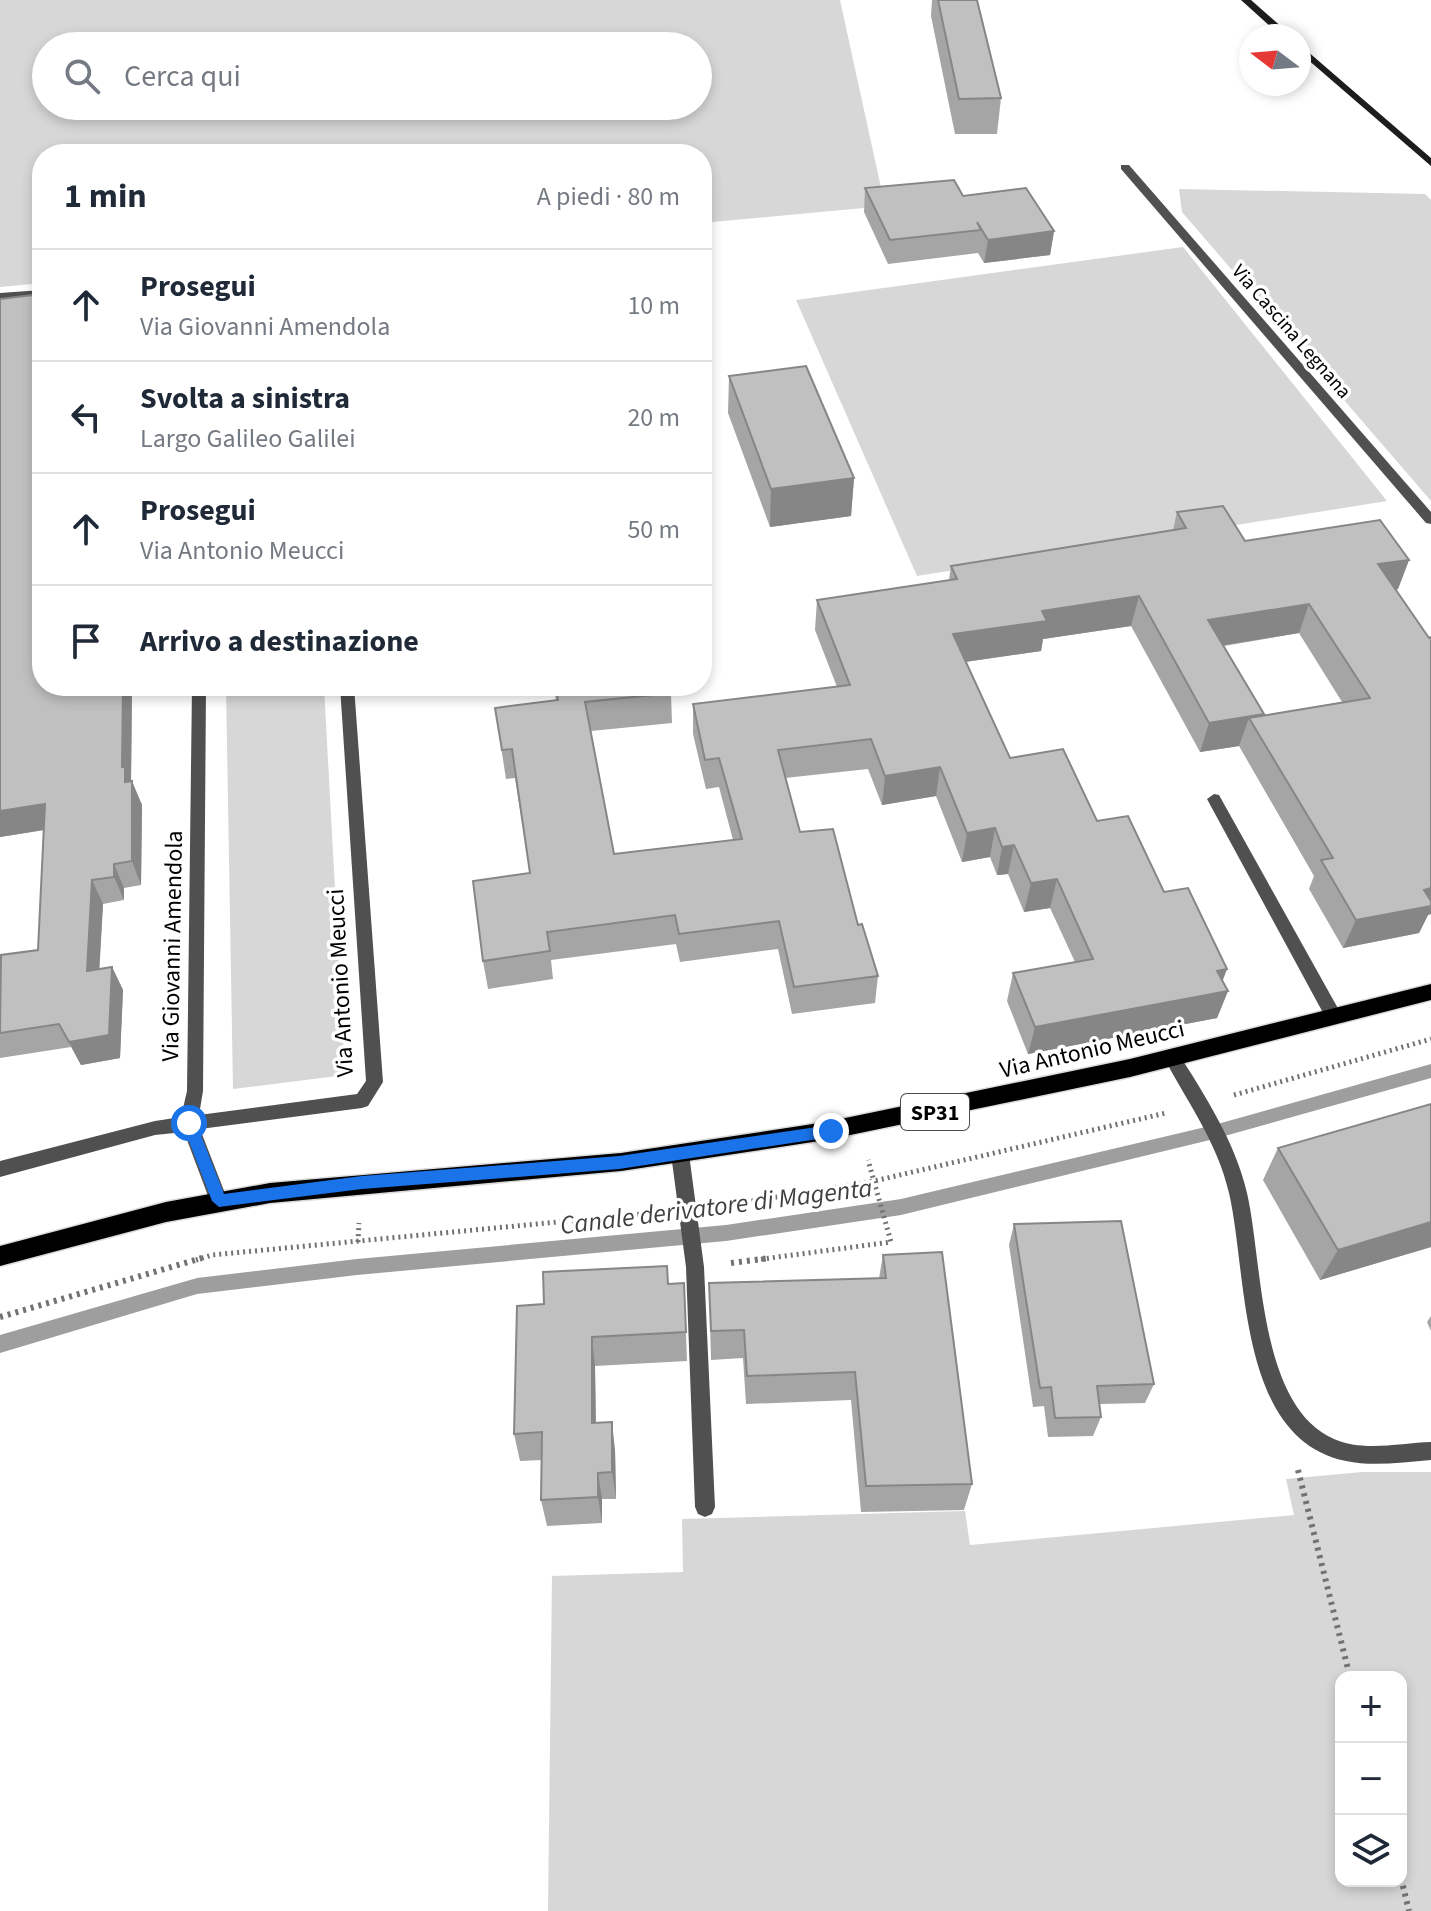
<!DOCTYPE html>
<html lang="it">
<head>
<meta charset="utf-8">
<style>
  :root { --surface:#fff; --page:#f2f2f3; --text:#1f2937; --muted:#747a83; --line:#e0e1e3 }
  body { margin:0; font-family:"Source Sans 3",sans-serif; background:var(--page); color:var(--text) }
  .controls { position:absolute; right:24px; bottom:24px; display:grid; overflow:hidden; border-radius:16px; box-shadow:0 4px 12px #0003 }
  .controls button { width:72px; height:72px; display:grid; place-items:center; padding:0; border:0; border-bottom:2px solid var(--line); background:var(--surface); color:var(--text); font:40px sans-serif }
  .compass { position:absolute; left:1239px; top:24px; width:72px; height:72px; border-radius:50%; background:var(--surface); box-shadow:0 4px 12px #0003; rotate:286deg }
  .stop { position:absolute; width:24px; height:24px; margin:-18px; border:6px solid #1a73e8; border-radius:50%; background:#fff }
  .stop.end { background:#1a73e8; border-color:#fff; box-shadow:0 2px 8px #0008 }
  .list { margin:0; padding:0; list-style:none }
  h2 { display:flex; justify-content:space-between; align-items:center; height:104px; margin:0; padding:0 32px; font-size:34px }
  h2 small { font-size:26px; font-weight:400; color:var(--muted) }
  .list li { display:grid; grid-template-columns:52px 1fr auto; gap:24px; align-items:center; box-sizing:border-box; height:112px; padding:0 32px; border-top:2px solid var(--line) }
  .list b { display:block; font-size:30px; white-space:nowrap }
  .list p { margin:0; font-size:26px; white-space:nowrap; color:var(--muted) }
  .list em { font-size:26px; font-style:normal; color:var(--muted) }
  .icon { flex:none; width:44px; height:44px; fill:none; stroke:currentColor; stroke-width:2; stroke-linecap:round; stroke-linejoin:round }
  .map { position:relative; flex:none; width:1431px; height:1911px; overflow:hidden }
  .search { position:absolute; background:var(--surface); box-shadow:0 4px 12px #0003; left:32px; top:32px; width:680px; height:88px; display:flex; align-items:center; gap:20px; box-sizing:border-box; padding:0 28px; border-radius:44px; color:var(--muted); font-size:30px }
  .panel { position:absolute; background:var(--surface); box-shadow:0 4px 12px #0003; left:32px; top:144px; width:680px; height:552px; border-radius:32px }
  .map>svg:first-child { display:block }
  .green { fill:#d7d7d7; fill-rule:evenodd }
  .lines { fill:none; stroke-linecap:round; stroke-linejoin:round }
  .stream { fill:#9e9e9e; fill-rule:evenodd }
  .primary-casing { stroke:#dbdbdb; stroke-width:3 }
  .path-far1 { stroke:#727272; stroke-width:5; stroke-dasharray:2 4; stroke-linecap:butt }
  .path { stroke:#727272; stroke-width:6; stroke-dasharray:3 5; stroke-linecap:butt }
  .lane { fill:#505050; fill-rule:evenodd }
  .street { fill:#505050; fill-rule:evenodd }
  .secondary { fill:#1d1d1d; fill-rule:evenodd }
  .primary { fill:#000; fill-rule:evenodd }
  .wall { fill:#a5a5a5; fill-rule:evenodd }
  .shaded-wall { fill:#868686 }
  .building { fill:#c0c0c0; stroke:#868686; stroke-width:2 }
  .route { fill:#1a73e8 }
  .labels { text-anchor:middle; stroke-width:7; stroke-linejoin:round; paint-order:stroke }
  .far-street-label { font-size:20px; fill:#000; stroke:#fff }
  .shield { fill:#fff; stroke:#4c4c4c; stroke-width:2 }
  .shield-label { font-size:22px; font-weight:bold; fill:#000 }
  .street-label { font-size:24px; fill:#000; stroke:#fff }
  .water-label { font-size:26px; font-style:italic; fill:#3f3f3f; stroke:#fff }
</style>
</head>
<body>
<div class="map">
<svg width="1431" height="1911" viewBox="0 0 1431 1911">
  <rect width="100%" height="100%" fill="#fff"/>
  <!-- green -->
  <g class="green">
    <path d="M0 0H840L885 206 702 223V154H42V283L0 287ZM46 46H698V106H46Z"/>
    <polygon points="1179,189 1425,194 1431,200 1431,501 1182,212"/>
    <polygon points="1183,247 1387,501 917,576 796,300"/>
    <polygon points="226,686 324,686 345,1075 233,1089"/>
    <path d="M1362 1472H1431V1911H548L552 1576 683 1572 682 1519 965 1511 970 1545 1294 1515 1286 1479ZM1341 1677H1401V1881H1341Z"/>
  </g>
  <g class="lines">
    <!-- stream -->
    <polygon class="stream" points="1431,1064 1431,1078 1214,1139 901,1215 726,1241 357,1275 197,1294 0,1353 0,1335 197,1278 357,1259 726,1225 901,1199 1214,1125"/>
    <defs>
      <polygon id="primary" points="1431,984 1431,1000 1130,1077 826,1140 621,1171 270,1203 166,1222 0,1266 0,1246 166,1202 270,1183 621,1153 826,1122 1130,1059"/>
    </defs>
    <!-- primary casing -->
    <use href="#primary" class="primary-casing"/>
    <!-- path-far1 -->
    <g class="path-far1">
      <polyline points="1234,1095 1431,1039"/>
      <polyline points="722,1206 874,1181 1166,1113"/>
      <polyline points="358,1242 359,1223"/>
      <polyline points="196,1260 212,1255 652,1213"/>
      <polyline points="755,1260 891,1242 868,1160"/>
    </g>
    <!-- path -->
    <g class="path">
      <polyline points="731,1263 770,1258"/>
      <polyline points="0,1317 202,1258"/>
      <polyline points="1298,1470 1350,1677"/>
      <polyline points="1401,1878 1409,1911"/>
    </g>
    <!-- lane -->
    <g class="lane">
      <polygon points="1214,794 1219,795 1340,1012 1342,1017 1340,1022 1328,1022 1207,799"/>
      <path d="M1171 1049 1177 1051C1205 1096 1235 1141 1247 1193 1263 1262 1258 1406 1334 1439 1362 1452 1401 1443 1431 1442V1460C1403 1462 1373 1467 1346 1461 1237 1439 1248 1275 1229 1193 1217 1141 1187 1102 1163 1056L1165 1051Z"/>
      <polygon points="680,1147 686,1149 689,1154 704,1267 715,1507 712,1514 705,1517 698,1514 695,1507 686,1267 671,1154 674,1149"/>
    </g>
    <!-- street -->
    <g class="street">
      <polygon points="1121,165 1129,165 1431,512 1431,524 1426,523 1121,169"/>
      <polygon points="42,290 42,296 0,299 0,293"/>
      <polygon points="192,686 206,686 203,1091 199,1115 357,1094 366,1081 340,686 354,686 383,1082 368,1106 362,1108 200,1129 228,1201 225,1206 219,1209 213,1206 210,1201 184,1132 155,1135 0,1177 0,1161 155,1121 181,1117 187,1091"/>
    </g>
    <!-- secondary -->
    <g class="secondary">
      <polygon points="1241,0 1251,0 1292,36 1281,36"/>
      <polygon points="1299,44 1431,158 1431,166 1299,52"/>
    </g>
    <!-- primary -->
    <use href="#primary" class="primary"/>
  </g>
  <!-- wall -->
  <g class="wall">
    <polygon points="932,0 977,0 1001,98 997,134 955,134 931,16"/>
    <polygon points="865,188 963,196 1054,231 1050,255 984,263 978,253 888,264 864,212"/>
    <polygon points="729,376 854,478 851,516 770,527 728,413"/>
    <path d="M1177 512 1245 541 1409 560 1398 589 1396 590 1429 638 1431 637V914L1428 915 1419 933 1343 948 1309 889 1314 876 1239 746 1200 752 1131 626 1043 639 1041 651 966 662 1010 758 1097 821 1164 892 1227 969 1222 980 1228 991 1217 1018 1028 1054 1007 1001 1013 973 1075 962 1050 908 1024 912 1008 874 997 875 990 857 962 862 936 796 882 805 868 769 785 778 800 832 858 925 878 976 875 1003 792 1014 778 949 680 962 676 944 551 960 553 979 488 989 483 961 530 873 515 778 506 779 495 708 556 701 554 686H670L671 693 672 723 591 731 614 854 733 840 719 787 706 789 693 734V704L837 687 815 630 817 600 949 580 951 566 1173 530ZM1299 633 1342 702 1264 715 1224 646Z"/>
    <polygon points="42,686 132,686 131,781 142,805 141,885 124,888 124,900 103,904 99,969 112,967 123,990 120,1058 81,1065 71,1047 0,1058 0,966 38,950 44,830 0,837"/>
    <polygon points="1431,1104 1431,1247 1320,1280 1263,1180 1278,1148"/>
    <polygon points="1014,1224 1154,1384 1145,1403 1100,1404 1101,1417 1093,1436 1048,1437 1044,1406 1033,1407 1009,1245"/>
    <polygon points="883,1255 972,1484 964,1510 861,1512 851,1400 746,1404 743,1358 711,1360 709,1283 879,1278"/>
    <polygon points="684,1283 687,1361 595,1366 596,1423 615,1450 616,1499 602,1499 602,1523 547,1526 541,1500 542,1460 520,1461 514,1434 544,1304"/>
    <polygon points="1431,1316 1431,1331 1427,1322"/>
  </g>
  <!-- shaded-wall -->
  <g class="shaded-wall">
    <polygon points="1054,231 1050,255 984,263 988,240"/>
    <polygon points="854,478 851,516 770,527 771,489"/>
    <polygon points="1409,560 1398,589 1367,594 1378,564"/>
    <polygon points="1139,596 1131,626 1043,639 1041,651 949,664 953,634 1042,611"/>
    <polygon points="1309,604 1299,633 1200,649 1208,620"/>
    <polygon points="123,686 132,686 131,784 132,781 142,805 141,885 132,861 125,782 122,767"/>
    <polygon points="1264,714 1249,718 1239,746 1200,752 1209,723"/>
    <polygon points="940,767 936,796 882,805 885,776"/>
    <polygon points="45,804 56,828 0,837 0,811"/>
    <polygon points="995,828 990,857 962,862 967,833"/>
    <polygon points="1014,845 1008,874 997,875 1002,847"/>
    <polygon points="114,864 124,888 124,900 114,877"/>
    <polygon points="1057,879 1050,908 1024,912 1031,883"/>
    <polygon points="92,880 103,904 98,994 87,971"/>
    <polygon points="1431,888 1431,914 1428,915 1419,933 1343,948 1356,920 1424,890"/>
    <polygon points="112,967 123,990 120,1058 81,1065 69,1042"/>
    <polygon points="1227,969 1218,993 1228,991 1217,1018 1028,1054 1035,1027"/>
    <polygon points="1431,1222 1431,1247 1320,1280 1338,1250"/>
    <polygon points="592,1337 595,1366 596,1450 592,1423"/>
    <polygon points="612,1422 615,1450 616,1499 612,1472"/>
    <polygon points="598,1473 602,1499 602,1523 598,1497"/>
  </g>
  <!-- building -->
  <g class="building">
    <polygon points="938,0 977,0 1001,98 959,99"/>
    <polygon points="954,180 963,196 1026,188 1054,231 988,240 977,222 981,230 890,240 865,188"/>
    <polygon points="42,294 42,686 123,686 122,767 125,767 125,782 132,781 132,861 114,864 114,877 92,880 87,971 112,967 109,1035 69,1042 59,1024 0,1033 1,955 38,950 45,804 0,811 0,299"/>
    <polygon points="806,366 854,478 771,489 729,376"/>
    <polygon points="1223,506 1245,541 1380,520 1409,560 1378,564 1429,638 1431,637 1431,888 1424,890 1431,901 1431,906 1356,920 1321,860 1333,858 1249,718 1370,698 1309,604 1208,620 1264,714 1209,723 1139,596 1042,611 1047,621 953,634 1010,758 1063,749 1097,821 1128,816 1164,892 1188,888 1227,969 1217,971 1228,991 1035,1027 1013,973 1093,959 1057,879 1031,883 1014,845 1002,847 995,828 967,833 940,767 885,776 871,739 778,750 800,832 833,829 858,925 862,924 878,976 794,987 779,921 679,934 675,915 547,932 550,951 483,961 473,881 530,873 512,749 502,750 495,708 558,700 555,686 670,686 671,693 585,702 614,854 742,839 719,758 705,760 693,704 850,685 817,600 957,579 951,566 1186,528 1177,512"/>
    <polygon points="1431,1104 1431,1222 1338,1250 1278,1148"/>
    <polygon points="1121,1221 1154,1384 1097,1386 1101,1417 1055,1418 1051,1387 1040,1388 1014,1224"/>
    <polygon points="942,1252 972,1484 866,1486 855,1372 747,1376 744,1330 711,1331 709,1283 886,1278 883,1255"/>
    <polygon points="667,1266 668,1284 684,1283 686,1332 592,1337 592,1423 612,1422 612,1472 598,1473 598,1497 541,1500 542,1432 514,1434 517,1306 544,1304 543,1272"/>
  </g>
  <!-- route -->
  <polygon class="route" points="189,1117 196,1123 224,1194 362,1176 619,1156 831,1125 838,1131 831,1137 619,1169 362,1189 219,1207 212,1201 182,1123"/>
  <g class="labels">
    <!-- far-street labels -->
    <g class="far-street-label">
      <text transform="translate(1292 331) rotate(49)" y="7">Via Cascina Legnana</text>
    </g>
    <!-- shield labels -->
    <rect class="shield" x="901" y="1094" width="68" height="36" rx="6"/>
    <g class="shield-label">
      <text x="935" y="1120">SP31</text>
    </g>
    <!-- street labels -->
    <g class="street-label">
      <text transform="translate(172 946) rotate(-89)" y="8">Via Giovanni Amendola</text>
      <text transform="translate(340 983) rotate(-93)" y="8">Via Antonio Meucci</text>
      <text transform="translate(1092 1049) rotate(-13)" y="8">Via Antonio Meucci</text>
    </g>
    <!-- water labels -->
    <g class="water-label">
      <text transform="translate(716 1206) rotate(-7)" y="9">Canale derivatore di Magenta</text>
    </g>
  </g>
</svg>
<div class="controls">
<button>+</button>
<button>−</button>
<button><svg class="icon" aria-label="layers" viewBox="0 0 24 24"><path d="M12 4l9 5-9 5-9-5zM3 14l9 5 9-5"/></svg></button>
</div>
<svg class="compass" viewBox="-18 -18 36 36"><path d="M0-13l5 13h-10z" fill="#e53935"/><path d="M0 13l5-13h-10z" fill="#747a83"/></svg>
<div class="stop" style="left:189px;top:1123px"></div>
<div class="stop end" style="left:831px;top:1131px"></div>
<div class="search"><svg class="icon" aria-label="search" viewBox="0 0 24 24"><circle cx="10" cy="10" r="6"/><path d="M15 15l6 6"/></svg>Cerca qui</div>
<section class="panel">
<h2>1 min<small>A piedi · 80 m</small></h2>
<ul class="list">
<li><svg class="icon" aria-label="ahead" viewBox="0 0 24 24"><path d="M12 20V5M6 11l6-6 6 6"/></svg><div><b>Prosegui</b><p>Via Giovanni Amendola</p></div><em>10 m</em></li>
<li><svg class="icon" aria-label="left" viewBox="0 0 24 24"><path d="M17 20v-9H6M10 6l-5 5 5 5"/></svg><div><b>Svolta a sinistra</b><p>Largo Galileo Galilei</p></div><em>20 m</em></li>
<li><svg class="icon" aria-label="ahead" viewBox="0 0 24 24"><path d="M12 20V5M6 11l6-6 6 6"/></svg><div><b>Prosegui</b><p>Via Antonio Meucci</p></div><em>50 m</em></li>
<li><svg class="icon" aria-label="arrive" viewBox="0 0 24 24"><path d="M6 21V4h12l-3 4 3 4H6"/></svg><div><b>Arrivo a destinazione</b></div></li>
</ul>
</section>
</div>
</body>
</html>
